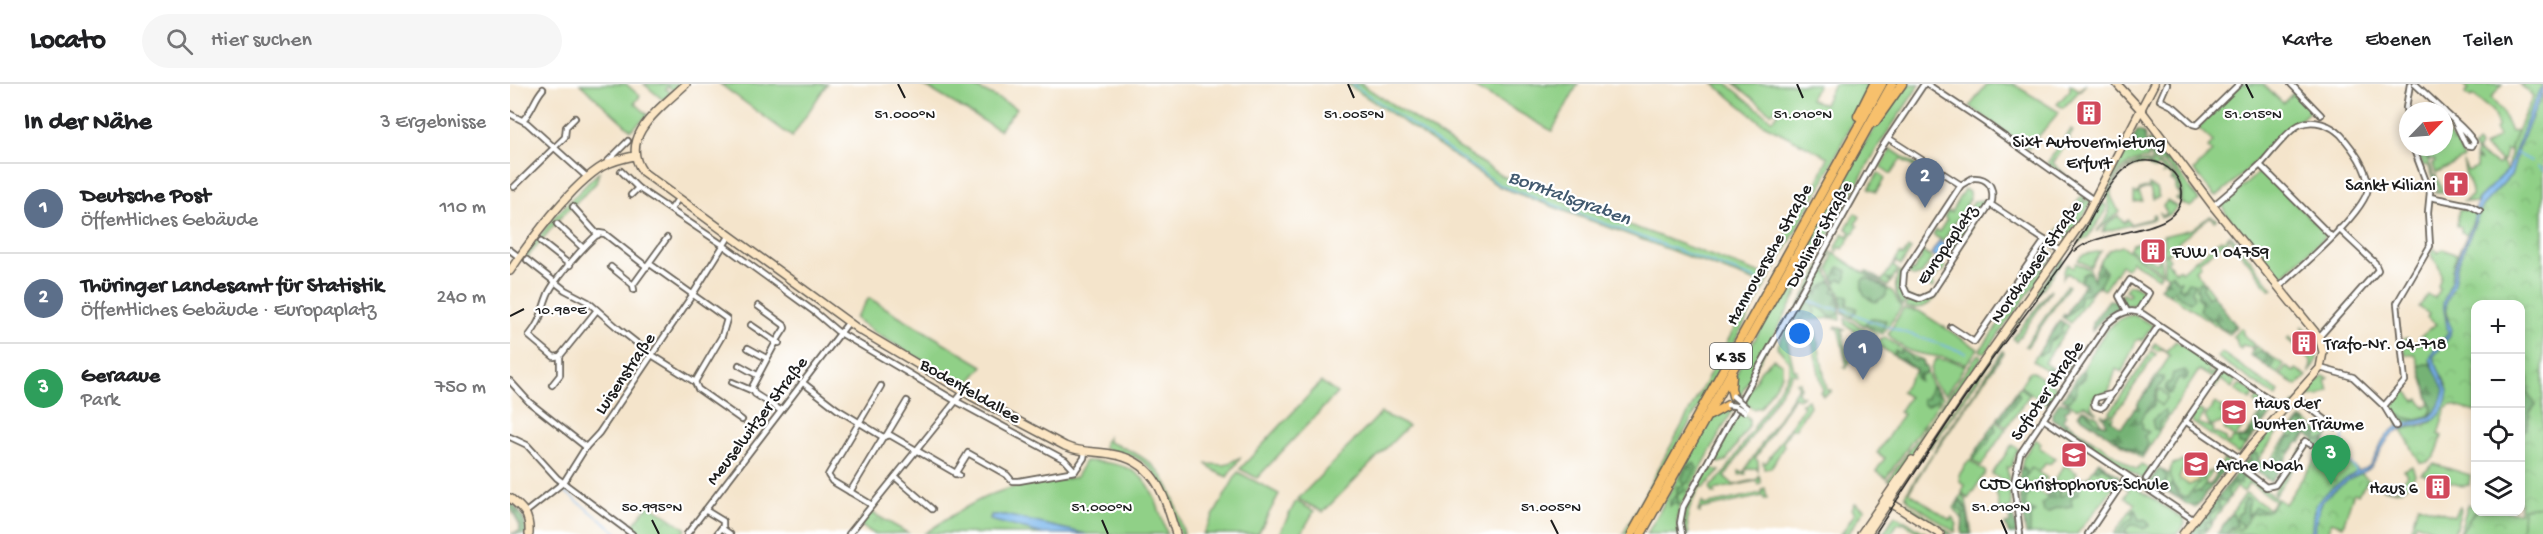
<!DOCTYPE html>
<html lang="de">
<head>
<meta charset="utf-8">
<style>
  :root { --surface:#fff; --page:#f6f6f6; --text:#202124; --muted:#757577; --line:#e0e0e0; --accent:#7c3aed }
  body { margin:0; font-family:"Gochi Hand",sans-serif; background:var(--page); color:var(--text) }
  .controls { position:absolute; right:18px; bottom:18px; display:grid; overflow:hidden; border-radius:12px; box-shadow:0 3px 9px #0003 }
  .controls button { width:54px; height:54px; display:grid; place-items:center; padding:0; border:0; border-bottom:2px solid var(--line); background:var(--surface); color:var(--text); font:30px sans-serif }
  .compass { position:absolute; left:1889px; top:18px; width:54px; height:54px; border-radius:50%; background:var(--surface); box-shadow:0 3px 9px #0003; rotate:65deg }
  .you { position:absolute; left:1290px; top:250px; width:21px; height:21px; margin:-15px; border:4px solid #fff; border-radius:50%; background:#1a73e8; box-shadow:0 0 0 9px #1a73e833 }
  .badge { display:grid; place-items:center; width:39px; height:39px; border-radius:50%; background:var(--accent); color:#fff; font-size:20px; font-weight:700 }
  .pin { position:absolute; translate:-50% -50px; filter:drop-shadow(0 2px 3px #0008) }
  .pin::after { content:''; position:absolute; top:32px; width:21px; height:18px; background:inherit; clip-path:polygon(0 0,100% 0,50% 100%) }
  .list { margin:0; padding:0; list-style:none }
  h2 { display:flex; justify-content:space-between; align-items:center; height:78px; margin:0; padding:0 24px; font-size:26px }
  h2 small { font-size:20px; font-weight:400; color:var(--muted) }
  .list li { display:grid; grid-template-columns:39px 1fr auto; gap:18px; align-items:center; box-sizing:border-box; height:90px; padding:0 24px; border-top:2px solid var(--line) }
  .list b { display:block; font-size:22px; white-space:nowrap }
  .list p { margin:0; font-size:20px; white-space:nowrap; color:var(--muted) }
  .list em { font-size:20px; font-style:normal; color:var(--muted) }
  .icon { flex:none; width:33px; height:33px; fill:none; stroke:currentColor; stroke-width:2; stroke-linecap:round; stroke-linejoin:round }
  .map { position:relative; flex:none; width:2033px; height:450px; overflow:hidden }
  header { display:flex; align-items:center; gap:36px; box-sizing:border-box; height:84px; padding:0 30px; background:var(--surface); border-bottom:2px solid var(--line) }
  header strong { font-size:28px }
  nav { display:flex; gap:33px; margin-inline-start:auto; font-size:21px }
  .search { width:420px; height:54px; background:var(--page); display:flex; align-items:center; gap:15px; box-sizing:border-box; padding:0 21px; border-radius:33px; color:var(--muted); font-size:22px }
  main { display:flex }
  aside { flex:1; background:var(--surface) }
  .map>svg:first-child { display:block }
  .green { fill:#90d087; stroke:#567652; stroke-width:1.5 }
  .forest { fill:url(#forest-firs); stroke:#486748; stroke-width:1.5 }
  .sand { fill:url(#sand-dots); stroke:#857b5d; stroke-width:1.5 }
  .park { fill:url(#park-crowns); stroke:#567652; stroke-width:1.5; fill-rule:evenodd }
  .water { fill:#78b5eb; stroke:#4a6884; stroke-width:1.5 }
  .lines { fill:none; stroke-linecap:round; stroke-linejoin:round }
  .stream { stroke:#78b5eb; stroke-width:1.5 }
  .street-casing { stroke:#686259; stroke-width:8 }
  .secondary-casing { stroke:#686259; stroke-width:10 }
  .highway-casing { stroke:#686259; stroke-width:11 }
  .street { stroke:#fff; stroke-width:4.5 }
  .secondary { stroke:#fce6c4; stroke-width:7 }
  .highway { stroke:#f7c06c; stroke-width:8 }
  .tram { stroke:#1c1c1c; stroke-width:1.5 }
  .street-bridge-casing { stroke:#686259; stroke-width:8; stroke-linecap:butt }
  .street-bridge { stroke:#fff; stroke-width:4.5 }
  .ticks { fill:none; stroke:#1c1c1c; stroke-width:2 }
  .labels { text-anchor:middle; stroke-width:4.5; stroke-linejoin:round; paint-order:stroke }
  .shield { fill:#fff; stroke:#606060; stroke-width:1.5 }
  .shield-label { font-size:16px; font-weight:bold; fill:#1c1c1c }
  .poi-label { font-size:18px; fill:#1c1c1c; stroke:#fff; text-anchor:start }
  .street-label { font-size:18px; fill:#1c1c1c; stroke:#fff }
  .water-label { font-size:20px; font-style:italic; fill:#41596f; stroke:#fff }
  .ticks-label { font-size:15px; text-anchor:middle; fill:#1c1c1c; stroke:#fff; stroke-width:4.5; stroke-linejoin:round; paint-order:stroke }
</style>
</head>
<body>
<header>
<strong>Locato</strong>
<div class="search"><svg class="icon" aria-label="search" viewBox="0 0 24 24"><circle cx="10" cy="10" r="6"/><path d="M15 15l6 6"/></svg>Hier suchen</div>
<nav><a>Karte</a><a>Ebenen</a><a>Teilen</a></nav>
</header>
<main>
<aside>
<h2>In der Nähe<small>3 Ergebnisse</small></h2>
<ul class="list">
<li><span class="badge" style="background:#5c6f8a">1</span><div><b>Deutsche Post</b><p>Öffentliches Gebäude</p></div><em>110 m</em></li>
<li><span class="badge" style="background:#5c6f8a">2</span><div><b>Thüringer Landesamt für Statistik</b><p>Öffentliches Gebäude · Europaplatz</p></div><em>240 m</em></li>
<li><span class="badge" style="background:#2e9e5b">3</span><div><b>Geraaue</b><p>Park</p></div><em>750 m</em></li>
</ul>
</aside>
<div class="map">
<svg width="2033" height="450" viewBox="0 0 2033 450">
  <defs>
    <pattern id="forest-firs" width="22" height="20" patternUnits="userSpaceOnUse" patternTransform="scale(1.5)"><rect width="22" height="20" fill="#74b274"/><path d="M5 1l3.5 6h-7zM16 11l3.5 6h-7z" fill="#5e905e"/></pattern>
    <pattern id="sand-dots" width="8" height="8" patternUnits="userSpaceOnUse" patternTransform="scale(1.5)"><rect width="8" height="8" fill="#eeda9e"/><path d="M2 2h.1M6 6h.1" fill="none" stroke="#ccba88" stroke-width="1.8" stroke-linecap="round"/></pattern>
    <pattern id="park-crowns" width="20" height="18" patternUnits="userSpaceOnUse" patternTransform="scale(1.5)"><rect width="20" height="18" fill="#90d087"/><path d="M2 6a3 3 0 1 1 6 0M12 15a3 3 0 1 1 6 0" fill="none" stroke="#7cb274"/></pattern>
  </defs>
  <rect width="100%" height="100%" fill="#fff"/>
  <filter id="ink" filterUnits="userSpaceOnUse"><feTurbulence type="fractalNoise" baseFrequency=".0167" numOctaves="2"/><feDisplacementMap in="SourceGraphic" scale="12" xChannelSelector="R" yChannelSelector="G"/><feConvolveMatrix kernelMatrix="1 2 1 2 8 2 1 2 1" color-interpolation-filters="sRGB"/></filter>
  <filter id="wash" filterUnits="userSpaceOnUse"><feTurbulence type="fractalNoise" baseFrequency=".008" numOctaves="4" result="noise"/><feDisplacementMap in="SourceGraphic" scale="24" xChannelSelector="R" yChannelSelector="G"/><feGaussianBlur stdDeviation="1.35" result="paint"/><feColorMatrix in="noise" values="0 0 0 0 0 0 0 0 0 0 0 0 0 0 0 0 0 1.4 0 .05"/><feComposite in="paint" operator="in"/></filter>
  <g filter="url(#wash)">
    <rect width="100%" height="100%" fill="#f4e4cb"/>
    <!-- green -->
    <g class="green">
      <polygon points="70,0 116,0 130,12 125,19 138,31 121,46"/>
      <polygon points="134,0 171,0 164,7 158,2 156,5 161,9 153,16"/>
      <polygon points="210,0 317,0 282,53"/>
      <polygon points="411,0 459,0 507,24 489,46"/>
      <polygon points="837,0 851,0 989,90 1009,100 1251,190 1256,188 1298,106 1307,99 1318,73 1253,40 1204,0 1217,0 1262,36 1268,29 1265,25 1261,29 1225,0 1308,0 1300,15 1314,20 1324,0 1361,0 1314,96 1118,450 1113,450 1249,199 990,103"/>
      <polygon points="958,0 1068,0 1042,47"/>
      <polygon points="1394,0 1410,0 1369,61 1229,314 1224,308 1225,294 1229,284 1349,68"/>
      <polygon points="1477,0 1503,0 1549,28 1518,65 1460,22"/>
      <polygon points="1560,0 1569,6 1576,0 1553,24 1547,20 1560,6"/>
      <polygon points="1731,0 1753,0 1773,19 1785,7 1802,25 1788,38 1786,37 1732,91 1707,112 1704,112 1684,86 1702,68 1698,64 1703,58 1688,44"/>
      <polygon points="1953,0 1993,0 1981,14 1992,27 2001,48 2007,47 2001,67 1996,66 1993,78 1974,63 1989,52 1985,45 1988,42 1982,27 1963,12 1961,14 1955,10 1959,6"/>
      <polygon points="1561,45 1563,47 1559,53 1560,55 1543,79 1569,103 1537,79"/>
      <path d="M1627 47H1629L1624 52 1630 66 1637 65 1638 75C1617 75 1606 90 1597 107V102Z"/>
      <polygon points="1939,51 1944,58 1949,55 1952,59 1948,62 1954,74 1926,89 1922,79 1925,78 1924,75 1920,76 1914,65 1924,92 1926,91 1933,108 1925,108 1928,105 1918,81 1913,82 1905,63 1934,63 1934,53"/>
      <path d="M1967 59 1970 62 1967 68 1988 81 1990 77 1998 86 1968 115 1966 119 1954 117 1962 112C1964 102 1954 94 1954 80L1958 87 1967 83 1965 74 1971 77 1965 71 1967 68 1963 64Z"/>
      <polygon points="1381,65 1410,84 1408,86 1391,75 1381,90 1371,83"/>
      <path d="M1639 66 1641 70 1651 73 1655 78 1659 75 1689 116 1680 123 1671 119C1677 98 1662 78 1641 76Z"/>
      <path d="M1629 78H1639L1640 84 1637 80C1618 81 1603 93 1601 112L1609 128 1586 148C1598 133 1603 131 1597 112 1605 96 1612 85 1629 78Z"/>
      <path d="M1641 78C1660 82 1674 97 1669 117L1666 115 1669 114V107H1666L1665 104 1667 103 1664 97H1661L1663 93 1657 88 1653 90 1655 87 1647 82 1645 86 1642 84Z"/>
      <path d="M1750 87H1752L1817 151 1770 194C1761 189 1758 180 1753 171 1740 153 1721 142 1712 122Z"/>
      <polygon points="89,88 86,99 50,134 16,175 13,173 44,133"/>
      <polygon points="1368,89 1375,94 1366,108 1359,105"/>
      <path d="M1639 101 1646 105 1649 113 1643 115 1640 105H1634L1629 108 1633 117 1624 118V109L1627 110C1629 105 1633 104 1639 104Z"/>
      <polygon points="1454,105 1459,108 1460,115 1433,157 1423,151 1426,146 1429,148 1437,135 1434,133 1438,127 1441,128"/>
      <polygon points="1572,111 1576,113 1547,155 1544,152"/>
      <polygon points="1578,115 1581,117 1576,128 1555,156 1552,154 1571,122"/>
      <polygon points="1471,116 1476,119 1460,140 1462,142 1459,148 1455,146 1446,160 1449,163 1447,166 1437,160 1464,117"/>
      <polygon points="1657,117 1667,123 1661,130 1651,134 1650,129 1653,132 1657,129 1653,122"/>
      <polygon points="1593,119 1596,122 1596,127 1578,153 1569,159"/>
      <path d="M1949 126H1964L1966 130 1942 185 1941 199 1934 216 1938 249 1920 275 1921 280 1909 282 1905 270 1895 271 1893 255 1898 254 1899 262 1910 259 1908 255 1926 240 1917 233 1919 230 1909 223 1918 211 1925 214 1930 204 1928 202C1935 189 1928 181 1921 170L1924 164 1927 169 1933 165 1947 171 1943 181 1957 151 1951 148V143L1947 142Z"/>
      <polygon points="1345,129 1350,133 1345,140 1348,142 1333,165 1330,163 1327,168 1325,165 1333,149 1338,152 1341,148 1336,144"/>
      <polygon points="1644,130 1645,135 1592,148 1599,138 1608,132 1614,139 1618,136 1621,140 1643,134 1642,131"/>
      <path d="M1700 132 1707 135 1705 137 1701 133 1671 156 1656 171 1660 175 1657 178 1666 188 1669 185 1671 188 1711 155 1713 157 1720 151 1716 162 1714 159 1689 178 1691 181 1685 186 1705 213 1702 211 1698 214 1690 207 1688 215 1691 218V223C1701 230 1707 240 1716 247L1721 246 1725 240 1727 242 1719 250 1659 210 1665 205 1666 210 1670 212 1678 201 1673 206 1661 198 1653 199 1658 192 1654 189C1653 176 1656 165 1653 152L1682 145Z"/>
      <polygon points="1722,152 1763,205 1759,205 1721,156"/>
      <polygon points="1648,153 1647,162 1643,160 1635,172 1646,179 1650,174 1652,188 1619,165 1622,160"/>
      <polygon points="1612,162 1651,190 1648,194 1622,177 1616,185 1611,181 1594,206 1589,203 1596,188 1589,179 1599,166"/>
      <polygon points="1398,164 1401,166 1391,181 1386,178 1383,182 1388,186 1382,196 1376,194 1381,198 1378,202 1355,189 1356,187 1372,197 1390,170 1393,172"/>
      <polygon points="1544,166 1543,171 1526,199 1476,268 1471,268 1470,266"/>
      <path d="M1319 167 1321 168C1309 190 1323 193 1329 212 1331 220 1330 229 1331 236L1322 234 1288 237 1285 235 1284 230Z"/>
      <polygon points="1411,167 1422,174 1411,191 1404,193 1397,189 1400,185 1403,187 1412,173 1409,170"/>
      <polygon points="1591,167 1580,183 1568,176 1572,171"/>
      <polygon points="1323,169 1383,208 1391,224 1373,250 1365,248 1333,229 1331,212 1319,186"/>
      <polygon points="1552,174 1554,176 1504,243 1502,241"/>
      <polygon points="1426,176 1436,183 1433,188 1430,186 1422,199 1424,201 1422,204 1416,200 1415,193"/>
      <polygon points="1566,179 1579,185 1581,190 1577,188 1571,194 1571,198 1557,189 1553,194 1554,187 1558,180 1563,184"/>
      <path d="M1390 187 1392 188 1391 204 1398 213 1392 222C1385 211 1383 198 1390 187Z"/>
      <polygon points="1557,201 1559,202 1517,263 1515,262"/>
      <polygon points="1619,201 1624,201 1635,208 1629,221 1614,221 1611,212 1613,209 1618,212 1620,209 1615,206"/>
      <polygon points="1584,205 1561,239 1552,233 1555,229 1554,233 1557,233 1569,220 1570,212"/>
      <polygon points="1540,206 1541,207 1506,258 1503,254"/>
      <path d="M1424 209 1428 211C1418 223 1410 226 1395 223L1399 214C1409 219 1418 217 1424 209Z"/>
      <polygon points="359,214 473,282 456,302 367,250 345,234"/>
      <path d="M1393 225 1409 227 1468 265 1456 280C1424 265 1404 280 1378 250Z"/>
      <path d="M1624 231 1643 241 1632 257 1630 255 1626 257 1612 288 1606 285 1599 307 1583 313 1581 322 1587 329 1575 321 1566 324 1556 317 1564 312 1566 300 1572 297 1575 289 1573 285C1584 267 1599 231 1624 231Z"/>
      <polygon points="1335,234 1366,252 1364,259 1336,241"/>
      <polygon points="1550,236 1559,242 1534,279 1540,283 1538,287 1523,277"/>
      <polygon points="1281,242 1291,246 1276,251 1284,286 1287,286 1287,290 1283,289 1215,393 1224,401 1248,395 1249,391 1251,399 1248,401 1246,397 1204,406 1205,410 1202,409 1200,403 1214,390 1279,289 1279,277 1267,263 1277,244"/>
      <polygon points="1326,242 1335,246 1332,247 1338,276 1341,276 1336,285 1333,283 1337,282 1328,244 1325,244"/>
      <path d="M1792 242C1804 256 1815 271 1800 288L1801 277 1777 255 1779 253 1794 270 1805 262 1791 243Z"/>
      <polygon points="1501,243 1503,245 1420,364 1418,363"/>
      <polygon points="1305,244 1317,306 1321,306 1321,308 1313,312 1310,308 1313,307 1300,248 1297,248"/>
      <polygon points="1731,244 1734,247 1732,249 1744,261 1741,267 1742,263 1732,261 1731,265 1728,263 1726,255 1722,253"/>
      <polygon points="1375,253 1398,270 1413,276 1421,300 1433,313 1376,394 1366,387 1375,374 1367,369 1393,330 1389,328 1399,313 1391,308 1406,286 1366,260"/>
      <polygon points="1666,257 1702,281 1698,288 1701,290 1706,283 1709,285 1702,294 1689,286 1632,374 1568,331 1572,325 1575,325 1588,333 1590,338 1595,341 1597,338 1591,330 1595,333 1599,330 1603,333 1601,338 1612,344 1660,272 1651,265 1649,267 1642,264 1645,259 1656,267"/>
      <polygon points="1746,262 1774,281 1768,290 1760,285 1763,283 1752,267 1744,270 1745,274 1740,271"/>
      <polygon points="1493,267 1494,269 1425,368 1424,367"/>
      <polygon points="1642,267 1646,270 1604,331 1600,328"/>
      <polygon points="1711,268 1769,308 1766,313 1707,273"/>
      <polygon points="1468,270 1472,273 1435,330 1383,398 1378,396"/>
      <polygon points="1263,275 1272,280 1272,291 1251,323 1243,325 1233,318 1251,286"/>
      <path d="M1426 275 1443 277 1455 282 1436 310C1422 302 1415 289 1426 275Z"/>
      <polygon points="1776,283 1784,288 1786,285 1797,292 1787,302 1770,291"/>
      <polygon points="1519,288 1523,288 1547,304 1547,307 1538,321 1510,302"/>
      <polygon points="1712,288 1726,297 1722,304 1711,296 1706,303 1702,302"/>
      <polygon points="1813,292 1819,294 1815,297 1819,306 1809,312 1792,313"/>
      <polygon points="811,298 827,309 747,394 730,385"/>
      <polygon points="1290,298 1291,304 1288,306 1289,311 1293,312 1288,315 1284,313 1245,375 1248,377 1248,387 1246,384 1235,386 1236,390 1229,391 1229,387 1233,389 1289,302 1286,299"/>
      <polygon points="1730,300 1745,309 1740,316 1725,306"/>
      <polygon points="1509,303 1520,310 1497,343 1487,336"/>
      <path d="M1894 304 1905 317 1909 315 1915 324 1920 319 1922 325 1919 332 1906 335H1892L1889 342C1879 323 1883 322 1894 304Z"/>
      <polygon points="1749,312 1764,323 1765,326 1728,370 1682,338 1681,334 1688,325 1695,329 1688,339 1703,344 1702,348 1716,354 1715,357 1719,360 1722,355 1730,353 1733,355 1754,326 1744,318"/>
      <polygon points="1298,316 1300,322 1285,345 1281,345 1273,358 1274,362 1261,384 1254,385 1253,378 1256,379 1294,322 1291,319"/>
      <polygon points="1705,319 1713,324 1710,328 1713,330 1717,326 1719,327 1711,339 1700,342 1695,333"/>
      <polygon points="1785,319 1792,323 1787,331 1782,328 1748,376 1757,382 1791,334 1816,351 1823,345 1810,365 1802,360 1805,356 1797,350 1791,359 1788,357 1761,398 1744,386 1742,389 1732,381 1736,376 1739,378 1741,376 1738,373"/>
      <polygon points="1220,324 1223,325 1169,425 1167,438 1169,450 1137,450 1202,333"/>
      <polygon points="1228,327 1239,334 1239,342 1216,377 1209,379 1206,375 1206,368"/>
      <polygon points="871,329 898,342 813,428 788,415"/>
      <polygon points="1724,331 1735,340 1725,354 1714,345"/>
      <polygon points="1486,338 1496,345 1471,382 1461,375"/>
      <polygon points="1556,338 1627,386 1631,380 1640,386 1632,395 1552,343 1555,342"/>
      <path d="M598 353V358C653 376 660 397 674 450H670C658 421 655 386 622 372 613 368 603 368 594 364V358Z"/>
      <path d="M1525 355 1531 359 1529 363 1545 374 1541 379 1535 380 1529 389 1521 384 1513 396 1536 412 1541 405 1551 407 1558 405 1563 408 1573 393 1577 395 1589 377 1609 393C1598 415 1581 430 1567 450H1516L1509 396 1513 374Z"/>
      <polygon points="1502,361 1508,365 1501,383 1497,383 1499,397 1493,397 1482,390"/>
      <polygon points="1793,364 1797,364 1765,411 1763,408"/>
      <polygon points="1423,369 1399,408 1440,436 1442,433 1447,440 1445,448 1398,416 1395,411"/>
      <polygon points="731,373 717,393 701,385 697,380 715,381"/>
      <polygon points="1714,375 1719,379 1715,385 1685,424 1644,400 1638,399 1649,384 1659,390 1661,396 1681,406 1693,396 1693,391 1701,387 1702,389 1695,398 1699,402 1707,391 1703,386 1705,383 1709,386"/>
      <polygon points="1459,376 1476,388 1458,415 1452,408 1455,401 1450,397 1449,391"/>
      <path d="M575 377C635 379 640 396 657 450H576L494 431H481L480 435 533 450 415 449C442 432 469 412 501 404 522 399 545 397 566 393Z"/>
      <polygon points="1924,380 1960,391 1959,401 1952,402 1911,390"/>
      <polygon points="1555,381 1567,389 1558,402 1549,404 1546,403 1545,395"/>
      <path d="M1902 382 1905 391C1896 407 1885 411 1868 402L1886 406 1897 391 1894 386Z"/>
      <path d="M1201 384 1210 387 1193 404 1190 403C1181 419 1174 432 1179 450H1175C1167 427 1185 405 1196 386Z"/>
      <polygon points="1728,387 1740,398 1742,396 1767,415 1766,417 1769,419 1780,450 1707,450 1736,409 1759,425 1765,417 1739,399 1734,408 1727,403 1694,450 1680,450"/>
      <polygon points="728,388 769,410 748,450 693,450"/>
      <polygon points="1491,399 1499,400 1502,424 1490,427 1486,407"/>
      <polygon points="1619,399 1674,435 1675,440 1667,450 1604,450 1625,420 1615,413 1619,406 1615,403"/>
      <polygon points="1255,404 1257,415 1254,415 1253,412 1190,425 1190,429 1188,428 1192,418 1194,421 1252,409 1252,405"/>
      <polygon points="1452,410 1456,416 1462,450 1452,450 1453,436 1444,424"/>
      <polygon points="786,417 804,427 791,450 769,450"/>
      <polygon points="1345,419 1355,425 1338,450 1329,450 1332,449 1345,429 1342,425"/>
      <polygon points="1396,419 1442,450 1437,450 1395,421"/>
      <polygon points="1958,420 1965,423 1965,427 1949,450"/>
      <polygon points="1908,421 1944,432 1950,423 1951,426 1944,450 1932,450 1906,439 1902,448 1900,447"/>
      <polygon points="2033,422 2033,450 2011,450 2013,424"/>
      <polygon points="1385,431 1417,450 1411,450 1392,438 1391,440 1388,439 1381,450 1373,450"/>
    </g>
    <!-- forest -->
    <g class="forest">
      <polygon points="1629,47 1634,49 1637,65 1632,67 1627,63 1624,52"/>
      <polygon points="1638,56 1646,58 1659,77 1655,78 1651,73 1643,73 1639,66"/>
      <path d="M1589 179 1596 188C1592 200 1582 209 1570 212L1569 220 1554 234 1574 200 1571 198 1572 191 1577 188 1581 190 1584 196 1585 186Z"/>
      <polygon points="1329,183 1337,187 1335,197 1329,195 1326,198 1323,195"/>
      <polygon points="1662,190 1667,197 1671,197 1668,203 1673,206 1678,198 1686,200 1682,206 1684,215 1680,218 1666,210 1665,205 1659,210 1650,204 1656,198 1660,198 1657,196 1658,192"/>
      <path d="M1354 194 1360 195 1377 205 1376 212 1365 218C1355 214 1350 207 1352 197Z"/>
      <path d="M1321 197 1325 203 1322 207 1328 210 1330 229 1327 232H1319L1314 226 1302 220 1305 228 1303 232H1297L1294 228V235L1289 236 1290 224 1293 223C1294 215 1294 209 1303 205L1307 207V212L1310 204Z"/>
      <polygon points="1690,198 1694,200 1693,205 1698,214 1702,211 1705,213 1725,240 1721,246 1711,245 1705,234 1700,235 1690,226 1691,218 1687,212 1689,210 1687,204"/>
      <polygon points="1335,211 1338,212 1337,221 1347,224 1345,230 1340,234 1333,227 1331,213"/>
      <polygon points="1599,216 1607,217 1610,222 1595,232 1582,246 1582,239"/>
      <polygon points="1361,234 1376,236 1372,247 1354,241"/>
      <polygon points="1549,238 1554,240 1551,244 1552,248 1539,259 1537,268 1529,271 1528,269"/>
      <polygon points="1392,266 1399,270 1401,275 1406,277 1408,275 1412,276 1413,282 1417,283 1417,289 1410,291 1410,297 1406,295 1406,285 1384,272 1385,267 1390,269"/>
      <polygon points="1752,267 1764,277 1763,283 1760,285 1745,274 1744,270"/>
      <polygon points="1563,268 1567,270 1553,292 1546,293 1538,287 1540,283 1545,286 1551,276 1558,275"/>
      <path d="M1915 280H1921L1932 297 1934 306 1930 323 1917 335 1891 341 1890 331C1900 336 1912 338 1921 329L1922 324 1909 282Z"/>
      <polygon points="1573,285 1575,294 1566,300 1566,308 1559,317 1552,315"/>
      <polygon points="1675,286 1678,290 1677,294 1673,297 1669,294 1661,309 1658,310 1655,305 1657,299 1661,298 1663,289"/>
      <polygon points="2010,290 2018,291 2021,313 2026,321 2020,328 2016,345 2011,350"/>
      <path d="M1649 293H1653V297C1647 308 1643 306 1644 322L1637 326 1630 337 1633 341 1632 345 1639 348 1634 352 1638 360 1632 371 1606 356 1604 351 1600 352 1570 332V328L1575 326 1586 338 1595 341 1597 339 1593 333 1596 332 1611 344 1624 325H1629L1628 319Z"/>
      <polygon points="1421,302 1429,309 1428,316 1417,322 1413,320 1412,315 1417,314"/>
      <polygon points="1508,308 1510,312 1490,338 1488,334"/>
      <polygon points="1550,318 1559,320 1560,324 1555,327 1556,330 1553,336 1556,338 1555,342 1542,335 1542,329"/>
      <polygon points="1655,326 1657,332 1650,338 1648,346 1644,345 1642,336"/>
      <polygon points="1754,326 1759,326 1762,330 1736,361 1729,360 1728,355 1735,355 1741,347 1745,346 1744,342 1746,338 1751,337 1750,333"/>
      <polygon points="1789,336 1795,338 1796,346 1801,343 1808,348 1807,356 1815,355 1810,365 1802,360 1805,356 1796,350 1780,368 1777,367 1774,371 1774,377 1770,379 1771,383 1761,398 1749,389 1747,384 1743,384 1741,389 1732,381 1736,376 1739,378 1741,376 1738,373 1742,369 1747,370 1748,376 1757,382 1761,376 1768,374 1779,353 1784,353"/>
      <polygon points="1560,341 1583,357 1581,362 1557,346"/>
      <path d="M1483 342H1485L1486 347C1481 350 1480 354 1478 360L1475 361 1464 375 1463 372Z"/>
      <polygon points="1588,378 1608,391 1609,393 1603,403 1600,401 1604,396 1601,389 1591,382 1588,386 1584,384"/>
      <polygon points="1184,379 1187,384 1179,398 1174,401 1176,406 1167,411 1169,421 1163,419 1160,422 1160,417 1167,411 1167,403 1174,401 1171,396 1177,382"/>
      <polygon points="1712,381 1715,385 1688,420 1678,421 1658,406 1661,400 1671,414 1676,413 1682,405 1684,409 1689,407 1691,409 1694,401 1700,401"/>
      <polygon points="1513,383 1517,390 1513,396 1524,403 1516,414 1515,423 1525,428 1520,434 1520,450 1516,450 1509,407 1510,386"/>
      <polygon points="1649,384 1657,392 1656,400 1652,405 1642,396"/>
      <polygon points="1728,387 1736,392 1731,395 1731,400 1723,401 1717,407 1720,413 1717,417 1709,416 1707,414"/>
      <polygon points="1567,402 1570,403 1569,409 1561,414 1562,422 1546,424 1538,429 1534,428 1532,419 1538,415 1537,412 1541,405 1550,407 1548,412 1550,413 1560,407 1563,408"/>
      <polygon points="1736,414 1740,416 1737,422 1738,432 1745,423 1761,428 1732,450 1731,440 1727,437 1728,430 1732,428 1732,420"/>
      <polygon points="1450,415 1457,426 1460,450 1452,450 1453,428 1447,424"/>
      <path d="M0 417C11 428 16 435 16 450H1L10 447C10 434 0 430 0 417Z"/>
      <polygon points="1705,417 1708,418 1710,424 1700,430 1701,438 1696,438 1696,444 1689,446 1692,450 1680,450"/>
      <path d="M1625 425 1629 436 1635 435 1640 441 1634 445C1626 441 1619 437 1615 448L1620 450H1608L1617 437 1623 434 1622 428Z"/>
      <polygon points="1502,430 1506,442 1506,450 1499,450 1495,440 1500,439 1499,433"/>
      <polygon points="1721,430 1724,431 1727,442 1722,443 1717,450 1713,450 1710,446"/>
    </g>
    <!-- sand -->
    <polygon class="sand" points="1675,380 1685,385 1690,391 1687,399 1679,401 1668,394"/>
    <!-- park -->
    <g class="park">
      <path d="M2009 0H2033V422L2013 424 2011 450H1950L1965 427 2010 428 2011 350 2016 345 2020 328 2026 321 2019 312 2018 291 2011 290 2010 220H1966L1965 328 1942 321 1936 325 1928 350 1932 352C1928 365 1926 380 1910 379L1892 346C1899 342 1907 343 1915 341 1931 336 1942 313 1935 298 1932 289 1924 283 1923 273L1940 252 1936 218 1944 201 1946 185 1972 122 2002 90C1989 76 2016 28 2023 12Z"/>
      <polygon points="1648,306 1651,306 1657,313 1651,322 1645,316"/>
      <polygon points="1816,359 1859,396 1848,410 1844,409 1843,411 1833,442 1821,438 1817,450 1716,450 1722,445 1730,446 1742,430 1759,426 1768,415 1775,420"/>
      <path d="M1672 377 1685 382 1693 391V396L1676 413 1669 410V407C1661 400 1656 390 1663 380ZM1675 380 1685 385 1690 390 1687 399 1679 401 1669 394Z"/>
      <polygon points="1522,384 1537,394 1528,406 1513,396"/>
      <polygon points="139,420 176,445 172,450 128,450 121,444"/>
      <polygon points="359,427 398,449 364,450 348,440"/>
    </g>
    <!-- water -->
    <g class="water">
      <path d="M2033 1V8L2008 65 2002 90 1972 122 1946 185 1944 201 1936 219V232L1941 243 1940 252 1923 273 1938 307C1931 354 1904 331 1882 351 1871 361 1869 375 1859 385 1854 389 1848 390 1843 393 1812 416 1810 411 1804 450H1801C1803 442 1802 435 1804 427 1809 409 1829 400 1843 390 1848 386 1854 387 1859 382 1869 371 1869 356 1881 347 1905 328 1924 350 1934 306L1920 275 1924 266 1931 260 1938 249 1933 219 1941 199 1943 185 1963 139 1968 115 1998 86 2022 23Z"/>
      <polygon points="1429,157 1437,163 1429,175 1421,170"/>
      <polygon points="481,431 495,431 576,450 533,450 480,436"/>
    </g>
    <g class="lines">
      <!-- stream -->
      <g class="stream">
        <polyline points="842,0 990,101 1254,198"/>
        <polyline points="2006,69 2021,77"/>
        <polyline points="2028,82 2033,86"/>
        <polyline points="1275,206 1282,209"/>
        <polyline points="1295,215 1314,223 1329,225"/>
        <polyline points="1333,225 1358,236 1456,269"/>
        <polyline points="1833,341 1833,369 1847,388"/>
        <polyline points="53,406 109,450"/>
      </g>
    </g>
  </g>
  <g filter="url(#ink)">
    <g class="lines">
      <defs>
        <g id="street">
          <polyline points="1417,0 1474,38 1585,117"/>
          <polyline points="1657,0 1650,16 1664,23 1683,40 1687,41 1729,0"/>
          <polyline points="1781,0 1811,31"/>
          <polyline points="1905,0 1934,27"/>
          <path d="M1934 27C1944 37 1957 46 1964 58L1962 62 1956 61 1944 36"/>
          <polyline points="0,30 17,39 78,94"/>
          <path d="M13 36C23 26 24 15 33 5"/>
          <polyline points="1898,38 1896,24 1900,0"/>
          <polyline points="1378,54 1451,101"/>
          <polyline points="97,78 118,57"/>
          <polyline points="1750,81 1822,153"/>
          <polyline points="111,87 128,104 213,161 306,229 327,247 444,316 555,376 565,387"/>
          <path d="M1463 94C1478 93 1484 103 1482 117L1421 210 1410 215 1397 210 1393 201 1394 188 1451 101Z"/>
          <polyline points="4,103 55,53 56,43 65,34"/>
          <polyline points="121,111 128,104"/>
          <polyline points="1920,113 1959,121 1970,127"/>
          <polyline points="1480,120 1551,167"/>
          <path d="M1703 122C1719 108 1735 95 1751 80 1761 69 1777 47 1789 41 1803 34 1821 41 1831 51 1842 64 1858 84 1858 103 1858 126 1788 186 1769 203"/>
          <polyline points="63,123 88,151"/>
          <polyline points="161,125 168,115"/>
          <polyline points="47,140 73,164"/>
          <polyline points="31,158 60,181"/>
          <polyline points="0,166 9,173"/>
          <polyline points="17,176 55,206 78,218 109,245 142,271 185,298 188,305 232,336"/>
          <polyline points="140,180 217,235 212,252 185,298"/>
          <polyline points="101,183 123,201"/>
          <polyline points="124,206 123,201 157,154"/>
          <path d="M87 226 50 272 44 273 19 252C32 236 31 227 38 210 46 193 75 161 89 149L95 150 137 183"/>
          <polyline points="1617,227 1609,212 1620,196 1639,209 1628,227"/>
          <polyline points="241,241 266,258 275,244 274,241 248,222"/>
          <polyline points="1441,243 1464,258 1535,156"/>
          <polyline points="1809,253 1868,186 1865,179 1829,145"/>
          <polyline points="269,259 266,258 242,303 245,310 270,326"/>
          <polyline points="238,264 256,274"/>
          <polyline points="229,281 247,291"/>
          <polyline points="1810,284 1843,293 1874,322 1886,342"/>
          <polyline points="0,297 19,318 76,363"/>
          <polyline points="222,298 243,307"/>
          <polyline points="292,298 327,325 373,353 380,351 449,391"/>
          <polyline points="42,301 50,291 50,272"/>
          <polyline points="1601,310 1586,314 1584,319 1585,322 1591,324 1594,322 1649,241"/>
          <polyline points="1784,312 1825,343"/>
          <polyline points="1231,316 1370,66 1414,0"/>
          <polyline points="1874,322 1895,297 1887,219 1920,162 1918,128 1920,108 1903,63"/>
          <polyline points="1533,335 1684,436"/>
          <polyline points="1675,337 1731,375"/>
          <polyline points="376,352 397,317"/>
          <polyline points="0,353 17,361 47,394 122,450"/>
          <polyline points="1726,380 1756,403 1765,401 1795,357 1800,360"/>
          <polyline points="445,390 458,369 497,391 502,397 509,397 565,387 574,374 575,368"/>
          <polyline points="385,393 422,425"/>
          <polyline points="1636,395 1713,283"/>
          <polyline points="340,408 373,353"/>
          <polyline points="362,421 322,397 318,391 371,302"/>
          <polyline points="195,426 213,437 213,442 207,450"/>
          <polyline points="16,428 54,398 76,363 89,349 183,210 220,151"/>
          <polyline points="213,442 213,445 220,450"/>
          <polyline points="177,450 338,239"/>
          <polyline points="339,450 454,307"/>
          <polyline points="1172,450 1170,439 1173,423 1226,326"/>
          <path d="M1510 450 1504 399 1510 370 1597 240C1608 230 1619 223 1633 230L1773 324"/>
          <polyline points="1578,450 1617,392"/>
        </g>
        <g id="secondary">
          <path d="M176 0C152 23 107 53 133 88L348 245 461 312 555 362C571 369 585 367 601 370 647 377 654 412 666 450"/>
          <polyline points="1607,0 1631,26 1703,122 1809,253 1813,268 1810,284 1741,362 1673,450"/>
          <path d="M0 187C20 157 62 100 93 82 103 77 114 74 124 72"/>
          <path d="M0 414C14 425 20 431 19 450"/>
          <polyline points="1376,416 1430,450"/>
          <polyline points="1351,450 1402,376"/>
          <polyline points="1357,450 1453,307 1574,135 1644,0"/>
        </g>
        <g id="highway">
          <polyline points="1348,32 1364,0"/>
          <polyline points="1365,38 1392,0"/>
          <polyline points="1222,292 1221,304 1223,312"/>
          <polyline points="1200,331 1218,321"/>
          <polyline points="1122,450 1372,0"/>
          <polyline points="1131,450 1382,0"/>
        </g>
      </defs>
      <!-- street casing -->
      <use href="#street" class="street-casing"/>
      <!-- secondary casing -->
      <use href="#secondary" class="secondary-casing"/>
      <!-- highway casing -->
      <use href="#highway" class="highway-casing"/>
      <!-- street -->
      <use href="#street" class="street"/>
      <!-- secondary -->
      <use href="#secondary" class="secondary"/>
      <!-- highway -->
      <use href="#highway" class="highway"/>
      <!-- tram -->
      <path class="tram" d="M1365 450C1399 398 1432 346 1468 295 1500 249 1536 205 1567 159 1583 136 1603 79 1633 77 1642 76 1651 79 1658 84 1666 90 1671 98 1672 107 1675 154 1590 142 1565 167"/>
      <defs>
        <g id="street-bridge">
          <polyline points="1223,312 1237,324"/>
          <polyline points="1218,321 1225,322 1235,328"/>
        </g>
      </defs>
      <!-- street-bridge casing -->
      <use href="#street-bridge" class="street-bridge-casing"/>
      <!-- street-bridge -->
      <use href="#street-bridge" class="street-bridge"/>
    </g>
  </g>
  <!-- ticks -->
  <path class="ticks" d="M388 0 395 14M838 0 844 14M1287 0 1293 14M1736 0 1743 14M0 232 14 225M142 436 149 450M592 436 598 450M1041 436 1048 450M1491 436 1497 450"/>
  <!-- icons -->
  <defs>
    <symbol id="building-square" viewBox="-11 -11 22 22"><rect x="-9" y="-9" width="18" height="18" rx="4" fill="#d1495b" stroke="#fff"/><path d="M-4-6H4V6H1V3H-1V6H-4ZM-2.5-4.3h1.7v1.8h-1.7ZM.8-4.3h1.7v1.8H.8ZM-2.5-1h1.7V.8h-1.7ZM.8-1h1.7V.8H.8Z" fill="#fff"/></symbol>
    <symbol id="church-square" viewBox="-11 -11 22 22"><rect x="-9" y="-9" width="18" height="18" rx="4" fill="#d1495b" stroke="#fff"/><path d="M-1.2-6h2.4v3.5h3.3v2.4h-3.3V6h-2.4V-.1h-3.3v-2.4h3.3Z" fill="#fff"/></symbol>
    <symbol id="school-square" viewBox="-11 -11 22 22"><rect x="-9" y="-9" width="18" height="18" rx="4" fill="#d1495b" stroke="#fff"/><path d="M0-5L7-2L0 1L-7-2ZM-4 1L0 2.5L4 1V4Q0 6-4 4Z" fill="#fff"/></symbol>
  </defs>
  <g fill-rule="evenodd">
    <use href="#building-square" x="1564" y="14" width="30" height="30"/>
    <use href="#church-square" x="1931" y="85" width="30" height="30"/>
    <use href="#building-square" x="1628" y="152" width="30" height="30"/>
    <use href="#building-square" x="1779" y="244" width="30" height="30"/>
    <use href="#school-square" x="1709" y="313" width="30" height="30"/>
    <use href="#school-square" x="1549" y="356" width="30" height="30"/>
    <use href="#school-square" x="1671" y="365" width="30" height="30"/>
    <use href="#building-square" x="1913" y="388" width="30" height="30"/>
  </g>
  <g class="labels">
    <!-- shield labels -->
    <rect class="shield" x="1200" y="259" width="42" height="26" rx="4.5"/>
    <g class="shield-label">
      <text x="1221" y="278">K 35</text>
    </g>
    <!-- poi labels -->
    <g class="poi-label">
      <text x="1579" y="63" text-anchor="middle">Sixt Autovermietung<tspan x="1579" dy="21">Erfurt</tspan></text>
      <text x="1926" y="106" text-anchor="end">Sankt Kiliani</text>
      <text x="1662" y="173">FUW 1 04759</text>
      <text x="1814" y="265">Trafo-Nr. 04-718</text>
      <text x="1744" y="324">Haus der<tspan x="1744" dy="21">bunten Träume</tspan></text>
      <text x="1706" y="386">Arche Noah</text>
      <text x="1564" y="405" text-anchor="middle">CJD Christophorus-Schule</text>
      <text x="1908" y="409" text-anchor="end">Haus 6</text>
    </g>
    <!-- street labels -->
    <g class="street-label">
      <text transform="translate(1308 150) rotate(-61)" y="6">Dubliner Straße</text>
      <text transform="translate(1436 160) rotate(-55)" y="6">Europaplatz</text>
      <text transform="translate(1258 170) rotate(-61)" y="6">Hannoversche Straße</text>
      <text transform="translate(1525 177) rotate(-55)" y="6">Nordhäuser Straße</text>
      <text transform="translate(114 289) rotate(-56)" y="6">Luisenstraße</text>
      <text transform="translate(461 306) rotate(30)" y="6">Bodenfeldallee</text>
      <text transform="translate(1536 306) rotate(-56)" y="6">Sofioter Straße</text>
      <text transform="translate(246 336) rotate(-53)" y="6">Meuselwitzer Straße</text>
    </g>
    <!-- water labels -->
    <g class="water-label">
      <text transform="translate(1060 112) rotate(20)" y="7">Borntalsgraben</text>
    </g>
  </g>
  <g class="ticks-label">
    <text x="395" y="34">51.000°N</text>
    <text x="844" y="34">51.005°N</text>
    <text x="1293" y="34">51.010°N</text>
    <text x="1743" y="34">51.015°N</text>
    <text x="51" y="230">10.98°E</text>
    <text x="142" y="427">50.995°N</text>
    <text x="592" y="427">51.000°N</text>
    <text x="1041" y="427">51.005°N</text>
    <text x="1491" y="427">51.010°N</text>
  </g>
</svg>
<div class="controls">
<button>+</button>
<button>−</button>
<button><svg class="icon" aria-label="locate" viewBox="0 0 24 24"><circle cx="12" cy="12" r="6"/><path d="M12 2v4M12 18v4M2 12h4M18 12h4"/></svg></button>
<button><svg class="icon" aria-label="layers" viewBox="0 0 24 24"><path d="M12 4l9 5-9 5-9-5zM3 14l9 5 9-5"/></svg></button>
</div>
<svg class="compass" viewBox="-18 -18 36 36"><path d="M0-13l5 13h-10z" fill="#e53935"/><path d="M0 13l5-13h-10z" fill="#757577"/></svg>
<div class="you"></div>
<div class="pin badge" style="left:1353px;top:296px;background:#5c6f8a">1</div>
<div class="pin badge" style="left:1415px;top:124px;background:#5c6f8a">2</div>
<div class="pin badge" style="left:1821px;top:401px;background:#2e9e5b">3</div>
</div>
</main>
</body>
</html>
